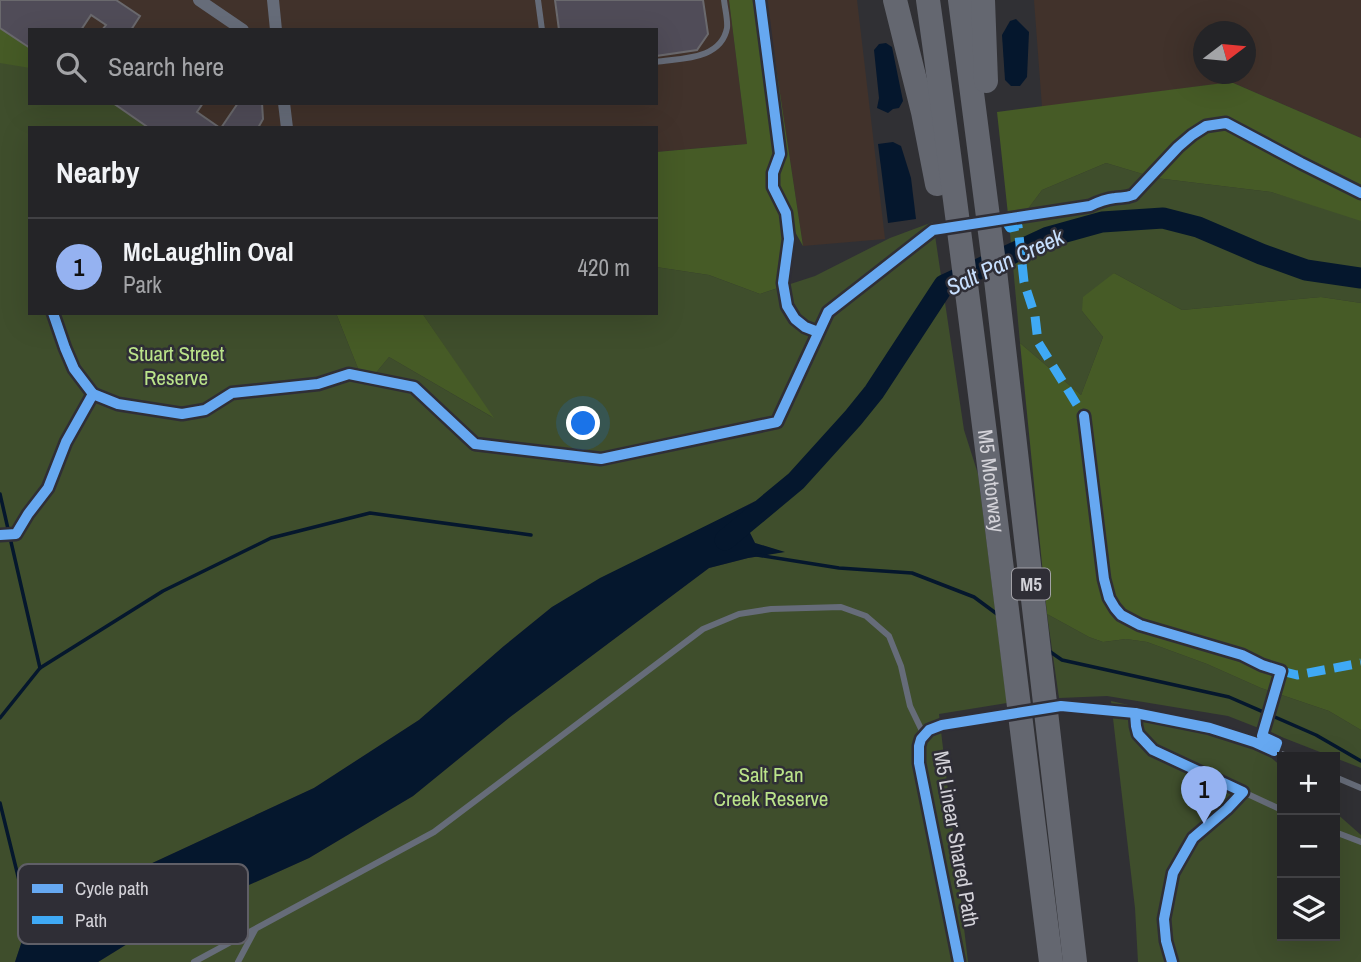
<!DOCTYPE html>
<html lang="en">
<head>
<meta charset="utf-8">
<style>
  :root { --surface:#242427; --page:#2c2c2f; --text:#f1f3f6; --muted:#a3a4a7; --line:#414144; --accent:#95b2f1 }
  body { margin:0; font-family:"Archivo Narrow",sans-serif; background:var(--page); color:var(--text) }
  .controls { position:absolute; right:21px; bottom:21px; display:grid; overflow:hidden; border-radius:0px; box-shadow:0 7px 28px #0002 }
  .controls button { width:63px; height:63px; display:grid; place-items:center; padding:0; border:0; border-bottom:2px solid var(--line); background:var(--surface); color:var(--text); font:35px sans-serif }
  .compass { position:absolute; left:1193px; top:21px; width:63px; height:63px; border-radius:50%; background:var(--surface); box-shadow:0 7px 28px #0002; rotate:74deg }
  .you { position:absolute; left:584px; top:424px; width:24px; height:24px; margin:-18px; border:5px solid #fff; border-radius:50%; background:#1a73e8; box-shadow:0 0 0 10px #1a73e833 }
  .badge { display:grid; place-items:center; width:46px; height:46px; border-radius:50%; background:var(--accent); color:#111; font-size:23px; font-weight:700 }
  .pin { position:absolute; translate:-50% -58px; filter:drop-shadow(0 2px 4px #0008) }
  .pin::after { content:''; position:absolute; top:37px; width:24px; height:21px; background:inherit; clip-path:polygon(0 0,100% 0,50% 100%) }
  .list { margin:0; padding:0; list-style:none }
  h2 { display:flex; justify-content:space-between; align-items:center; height:91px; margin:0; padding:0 28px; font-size:30px }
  h2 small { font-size:23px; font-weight:400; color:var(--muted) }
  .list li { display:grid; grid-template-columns:46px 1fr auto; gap:21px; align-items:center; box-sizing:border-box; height:98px; padding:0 28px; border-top:2px solid var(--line) }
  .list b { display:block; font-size:26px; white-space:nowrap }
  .list p { margin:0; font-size:23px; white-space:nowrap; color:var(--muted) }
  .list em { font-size:23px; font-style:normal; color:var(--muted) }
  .icon { flex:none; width:38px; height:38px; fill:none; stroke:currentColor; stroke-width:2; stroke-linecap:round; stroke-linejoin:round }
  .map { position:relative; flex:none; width:1361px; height:962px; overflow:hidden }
  .search { position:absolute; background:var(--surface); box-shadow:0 7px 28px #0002; left:28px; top:28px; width:630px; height:77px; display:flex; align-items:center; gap:18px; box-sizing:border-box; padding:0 24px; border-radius:0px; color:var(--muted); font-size:26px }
  .panel { position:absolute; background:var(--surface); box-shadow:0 7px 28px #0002; left:28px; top:126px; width:630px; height:189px; border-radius:0px }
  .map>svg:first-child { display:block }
  .industrial { fill:#41322b; fill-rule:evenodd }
  .green { fill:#3f4e2c }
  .forest { fill:#465b26 }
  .water { fill:#05172d }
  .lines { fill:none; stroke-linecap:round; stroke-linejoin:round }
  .stream { stroke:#05172d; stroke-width:3.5 }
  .river { stroke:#05172d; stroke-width:21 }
  .building { fill:#504c58; stroke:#6a696d; stroke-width:2 }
  .service { stroke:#666c79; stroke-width:6 }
  .minor { stroke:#666c79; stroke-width:12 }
  .motorway { stroke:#646770; stroke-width:24 }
  .quiet { stroke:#3fa9f5; stroke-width:9; stroke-dasharray:18 9; stroke-linecap:butt }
  .cycleway-casing { stroke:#2f2e36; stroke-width:15 }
  .cycleway { stroke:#66a8f1; stroke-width:10 }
  .labels { text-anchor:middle; stroke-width:5; stroke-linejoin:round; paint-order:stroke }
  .shield { fill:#2f2e36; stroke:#a2a1a7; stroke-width:2 }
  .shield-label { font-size:19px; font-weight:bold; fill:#d3d2d8 }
  .park-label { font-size:21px; fill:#bbe48a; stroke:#2f2e36 }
  .street-label { font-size:21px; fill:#d3d2d8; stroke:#2f2e36 }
  .water-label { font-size:23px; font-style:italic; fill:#c8e0ff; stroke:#2f2e36 }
  .key { fill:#2f2e36; stroke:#605f67; stroke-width:2 }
  .key-label { font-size:19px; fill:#d3d2d8 }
</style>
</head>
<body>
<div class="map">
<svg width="1361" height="962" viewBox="0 0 1361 962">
  <rect width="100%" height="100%" fill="#303034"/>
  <!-- industrial -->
  <g class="industrial">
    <polygon points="0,0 729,0 747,144 656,152 656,128 145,128 146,125 113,103 656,103 656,30 30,30"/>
    <polygon points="766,0 857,0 885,239 803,246"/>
    <path d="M1034 0H1361V138L1231 82 1042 107ZM1204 32H1246V74H1204Z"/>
  </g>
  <!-- green -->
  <g class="green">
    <polygon points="0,28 30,48 30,103 113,103 146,126 145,128 30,128 30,313 336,313 365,386 389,357 492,417 422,313 656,313 656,267 709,275 760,294 815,276 890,238 933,222 964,430 978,474 1007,703 939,714 968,962 98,962 153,928 309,858 413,796 510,717 709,568 748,558 783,552 755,543 744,521 755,501 552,607 504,646 419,720 314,788 133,872 72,902 50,926 26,929 15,962 0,962"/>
    <polygon points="1106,163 1156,178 1271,192 1361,219 1361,303 1321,297 1182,310 1114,273 1082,311 1103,337 1081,395 1020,343 1010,233 1042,190"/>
    <polygon points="1047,614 1089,637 1103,642 1126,639 1147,642 1207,664 1261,688 1329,711 1361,730 1361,768 1228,716 1107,696 1059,698"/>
    <polygon points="1111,701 1239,730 1282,767 1282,936 1335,936 1335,812 1361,835 1361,962 1138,962 1135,908"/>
  </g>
  <!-- forest -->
  <g class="forest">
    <polygon points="729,0 766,0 803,246 786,216 789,239 784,286 760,294 709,275 656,267 656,152 747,144"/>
    <polygon points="0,28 30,48 30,68 0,63"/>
    <polygon points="1231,82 1361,138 1361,221 1271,192 1156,178 1106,163 1042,190 1010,233 997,112"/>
    <polygon points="1114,273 1182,310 1321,297 1361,303 1361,730 1329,711 1261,688 1207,664 1147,642 1126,639 1103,642 1089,637 1047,614 1020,343 1081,395 1103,337 1082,311 1083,297"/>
    <polygon points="336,313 422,313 494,418 389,357 365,386"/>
  </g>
  <!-- water -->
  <g class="water">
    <polygon points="1016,19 1029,32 1027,77 1020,86 1011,86 1005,80 1002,35 1010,21"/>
    <polygon points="886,43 892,47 903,101 899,108 893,109 888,113 877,108 879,98 874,50 879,44"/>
    <polygon points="893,142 901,146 911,178 916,219 888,223 878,144"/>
    <polygon points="756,501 744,521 755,543 785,552 748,558 709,568 510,717 413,796 309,858 153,928 98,962 15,962 26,929 50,926 72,902 133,872 314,788 419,720 504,646 552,607 600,578"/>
  </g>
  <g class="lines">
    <!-- stream -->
    <g class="stream">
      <polyline points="0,494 40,668"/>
      <polyline points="757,555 839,568 912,573 974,597 997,614"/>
      <polyline points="1049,651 1062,660 1229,697 1316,735 1361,761"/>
      <polyline points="0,718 40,668 163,591 271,538 370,513 531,535"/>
      <polyline points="0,803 32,933"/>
    </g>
    <!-- river -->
    <polyline class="river" points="725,540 796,481 853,418 874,392 944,285 1048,237 1102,222 1163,218 1198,227 1261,254 1306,270 1361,278"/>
  </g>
  <!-- building -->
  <g class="building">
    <polygon points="0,0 116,0 140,16 131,30 102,30 106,25 91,15 81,30 30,30 30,48 0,28"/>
    <polygon points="555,0 703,0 708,34 697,50 656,56 656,30 559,30"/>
    <polygon points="113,103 203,103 197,112 220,128 149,128"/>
    <polygon points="238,103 262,103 263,119 258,128 221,128"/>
  </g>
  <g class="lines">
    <!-- service -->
    <g class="service">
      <polyline points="538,0 542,30"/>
      <path d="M656 62C681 58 721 60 727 28 728 20 725 9 724 0"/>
      <path d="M1078 708C1098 710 1118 710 1138 714 1191 723 1240 736 1289 757"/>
      <path d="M1135 713C1136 733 1140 736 1153 750L1282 810"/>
      <polyline points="1335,777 1361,788"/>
      <polyline points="1335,832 1361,842"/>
      <polyline points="194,962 434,832 703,629 739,614 771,609 841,607 866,616 889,636 901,666 910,706 924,735"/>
      <polyline points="238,962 255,930"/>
    </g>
    <!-- minor -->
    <g class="minor">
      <polyline points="199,0 243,30"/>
      <polyline points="273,0 276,30"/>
      <polyline points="284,103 287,128"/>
    </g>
    <!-- motorway -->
    <g class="motorway">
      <polyline points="895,0 923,112 937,184"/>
      <path id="s1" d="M928 0C973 320 1010 641 1051 962"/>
      <polyline points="960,0 995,271 1075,962"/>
      <polyline points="983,0 986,81"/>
    </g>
    <!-- quiet -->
    <g class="quiet">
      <polyline points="1011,223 1008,225 1010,228 1018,226 1024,282 1035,316 1038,342 1084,416"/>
      <polyline points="1281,671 1297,675 1361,663"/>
    </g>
    <defs>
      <g id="cycleway">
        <polyline points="760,0 780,154 773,173 773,187 786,213 789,239 783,283 787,306 795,319 805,327 818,332"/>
        <polyline points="53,313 65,348 74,369 93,394"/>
        <path d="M0 535 16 534 28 514 48 488 66 442 93 394 118 404 182 414 205 410 232 393 318 384 349 374 414 387 475 444 601 459 777 422 828 312 933 230 1090 206C1098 202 1106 199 1115 198 1122 197 1126 198 1133 195L1178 147 1192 135 1206 126 1226 123 1301 163 1361 193"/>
        <polyline points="1135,713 1136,726 1138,734 1153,750 1243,792 1227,809 1193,838 1173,873 1164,919 1166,941 1172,962"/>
        <polyline points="959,962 919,763 919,746 921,739 929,730 942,725 1061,706 1135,713 1210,728 1254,742 1274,751 1277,743 1262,736 1281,671 1262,665 1242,655 1140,625 1121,615 1115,608 1109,598 1104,579 1084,416"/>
      </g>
    </defs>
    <!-- cycleway casing -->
    <use href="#cycleway" class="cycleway-casing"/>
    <!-- cycleway -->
    <use href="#cycleway" class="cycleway"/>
  </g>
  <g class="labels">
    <!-- shield labels -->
    <rect class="shield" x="1012" y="568.5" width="38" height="31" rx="5"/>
    <g class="shield-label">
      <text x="1031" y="591">M5</text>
    </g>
    <!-- park labels -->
    <g class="park-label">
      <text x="176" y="361">Stuart Street<tspan x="176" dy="24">Reserve</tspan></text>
      <text x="771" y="782">Salt Pan<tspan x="771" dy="24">Creek Reserve</tspan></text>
    </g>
    <!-- street labels -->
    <g class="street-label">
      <text dy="7" stroke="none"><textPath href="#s1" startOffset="485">M5 Motorway</textPath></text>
      <text transform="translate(956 839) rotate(80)" y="7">M5 Linear Shared Path</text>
    </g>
    <!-- water labels -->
    <g class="water-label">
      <text transform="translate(1005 262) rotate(-25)" y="8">Salt Pan Creek</text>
    </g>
  </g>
  <!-- legend -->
  <rect x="18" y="864" width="230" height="80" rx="10" class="key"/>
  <rect x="32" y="884" width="31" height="9" fill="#66a8f1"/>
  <rect x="32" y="916" width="31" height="8" fill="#3fa9f5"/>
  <g class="key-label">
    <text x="75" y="895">Cycle path</text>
    <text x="75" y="927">Path</text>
  </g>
</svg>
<div class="controls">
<button>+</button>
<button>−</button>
<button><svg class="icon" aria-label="layers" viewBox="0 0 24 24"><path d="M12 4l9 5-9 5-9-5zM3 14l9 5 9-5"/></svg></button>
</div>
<svg class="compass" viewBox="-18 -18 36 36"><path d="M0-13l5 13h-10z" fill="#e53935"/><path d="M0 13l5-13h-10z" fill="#a3a4a7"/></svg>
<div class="you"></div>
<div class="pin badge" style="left:1204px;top:824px">1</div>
<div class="search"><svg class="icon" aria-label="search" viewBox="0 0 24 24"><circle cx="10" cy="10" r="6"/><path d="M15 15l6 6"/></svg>Search here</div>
<section class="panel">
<h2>Nearby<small></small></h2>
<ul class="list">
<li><span class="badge">1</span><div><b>McLaughlin Oval</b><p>Park</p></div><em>420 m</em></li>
</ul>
</section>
</div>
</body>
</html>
